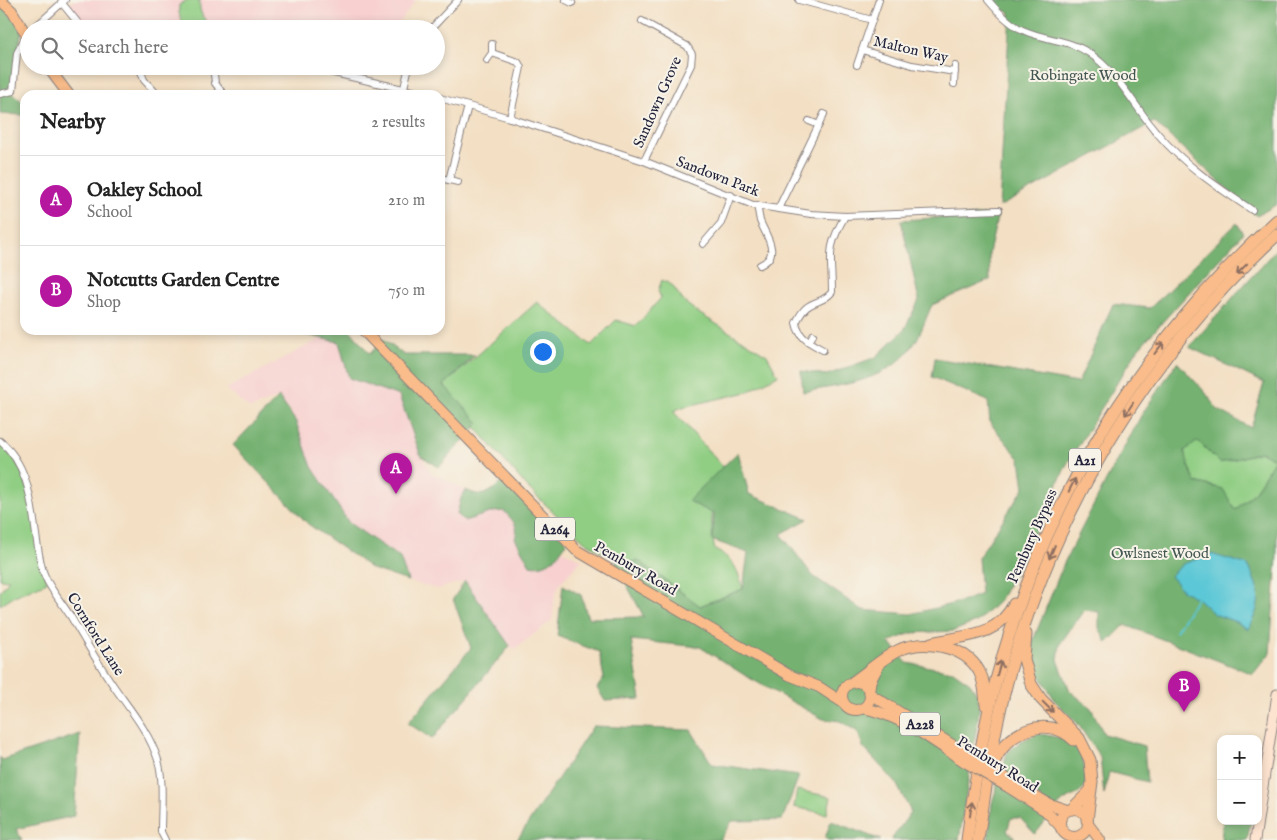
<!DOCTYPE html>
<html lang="en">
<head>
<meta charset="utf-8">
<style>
  :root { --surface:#fff; --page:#f6f6f6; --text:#222; --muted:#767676; --line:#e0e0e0; --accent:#b5179e }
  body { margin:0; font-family:"IM FELL English",serif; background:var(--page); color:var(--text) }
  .controls { position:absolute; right:15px; bottom:15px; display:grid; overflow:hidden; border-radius:10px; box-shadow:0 2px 8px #0003 }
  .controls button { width:45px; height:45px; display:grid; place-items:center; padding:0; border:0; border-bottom:1px solid var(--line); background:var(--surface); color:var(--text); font:25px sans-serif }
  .you { position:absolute; left:542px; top:351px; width:18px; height:18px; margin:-12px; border:4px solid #fff; border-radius:50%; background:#1a73e8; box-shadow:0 0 0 8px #1a73e833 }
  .badge { display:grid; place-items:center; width:32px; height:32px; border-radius:50%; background:var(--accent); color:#fff; font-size:16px; font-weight:700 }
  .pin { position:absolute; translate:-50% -41px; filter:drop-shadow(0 1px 2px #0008) }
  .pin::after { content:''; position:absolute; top:26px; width:18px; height:15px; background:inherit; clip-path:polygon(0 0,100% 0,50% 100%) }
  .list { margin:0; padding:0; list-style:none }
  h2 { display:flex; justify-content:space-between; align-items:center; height:65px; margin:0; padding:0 20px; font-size:21px }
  h2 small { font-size:16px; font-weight:400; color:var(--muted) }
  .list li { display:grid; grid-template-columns:32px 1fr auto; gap:15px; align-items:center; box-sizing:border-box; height:90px; padding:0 20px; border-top:1px solid var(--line) }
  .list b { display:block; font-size:19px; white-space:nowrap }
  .list p { margin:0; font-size:16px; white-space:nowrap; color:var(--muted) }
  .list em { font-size:16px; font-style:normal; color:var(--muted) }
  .icon { flex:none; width:28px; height:28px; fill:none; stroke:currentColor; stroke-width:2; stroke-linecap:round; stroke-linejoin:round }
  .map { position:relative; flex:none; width:1277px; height:840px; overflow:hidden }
  .search { position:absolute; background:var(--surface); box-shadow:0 2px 8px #0003; left:20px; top:20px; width:425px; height:55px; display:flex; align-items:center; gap:12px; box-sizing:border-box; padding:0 18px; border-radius:28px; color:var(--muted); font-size:19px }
  .panel { position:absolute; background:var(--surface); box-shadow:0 2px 8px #0003; left:20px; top:90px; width:425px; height:245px; border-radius:15px }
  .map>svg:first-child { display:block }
  .built { fill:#f7d0cf }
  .green { fill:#90ce83; stroke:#59785f }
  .forest { fill:#74b171; stroke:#4b6a56; fill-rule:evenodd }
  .water { fill:#5cc7d6; stroke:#3f7488 }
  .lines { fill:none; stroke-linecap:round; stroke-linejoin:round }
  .stream { stroke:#5cc7d6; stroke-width:2 }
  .street-casing { stroke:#8a807f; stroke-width:8 }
  .secondary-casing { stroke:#8a807f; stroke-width:11 }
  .primary-casing { stroke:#8a807f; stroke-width:12 }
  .highway-casing { stroke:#8a807f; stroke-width:13 }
  .street { stroke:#fff; stroke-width:6 }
  .secondary { stroke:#fde4d0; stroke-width:9 }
  .primary { stroke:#f9bc8a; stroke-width:10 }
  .highway { stroke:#f9bc8a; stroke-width:11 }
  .primary-bridge-casing { stroke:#8a807f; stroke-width:12; stroke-linecap:butt }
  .primary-bridge { stroke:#f9bc8a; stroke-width:10 }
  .oneway { stroke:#8e6f62 }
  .labels { text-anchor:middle; stroke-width:4; stroke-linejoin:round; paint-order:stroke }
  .shield { fill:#f7f3e8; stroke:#62616f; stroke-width:1 }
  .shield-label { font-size:14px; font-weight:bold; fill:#22223b }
  .street-label { font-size:15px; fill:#22223b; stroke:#f7f3e8 }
  .park-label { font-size:15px; fill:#435651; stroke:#f7f3e8 }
</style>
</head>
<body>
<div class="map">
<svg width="1277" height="840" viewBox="0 0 1277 840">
  <rect width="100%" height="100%" fill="#f7f3e8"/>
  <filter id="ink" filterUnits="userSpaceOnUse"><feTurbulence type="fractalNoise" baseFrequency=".02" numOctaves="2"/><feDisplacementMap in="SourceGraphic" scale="10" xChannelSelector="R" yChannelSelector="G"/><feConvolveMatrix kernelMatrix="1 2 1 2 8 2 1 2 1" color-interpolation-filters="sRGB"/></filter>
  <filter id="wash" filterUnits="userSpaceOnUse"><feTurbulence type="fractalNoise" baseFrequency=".0096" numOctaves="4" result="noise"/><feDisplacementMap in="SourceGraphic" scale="20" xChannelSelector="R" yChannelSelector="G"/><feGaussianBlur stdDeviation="1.12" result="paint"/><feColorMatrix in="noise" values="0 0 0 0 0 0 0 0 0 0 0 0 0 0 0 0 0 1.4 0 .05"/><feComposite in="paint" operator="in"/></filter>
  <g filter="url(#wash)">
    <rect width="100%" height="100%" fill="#f3dfc3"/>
    <!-- built -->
    <g class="built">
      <polygon points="75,0 416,0 397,26 400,29 87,29 69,4"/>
      <polygon points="322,338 339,342 349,378 399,396 421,456 431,473 466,490 461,498 457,510 457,514 464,521 493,512 504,511 516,526 518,531 515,538 530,565 551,562 562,550 582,560 561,582 555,594 552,620 515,649 510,646 465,581 437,589 408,581 400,558 349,523 312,467 296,422 279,397 250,409 226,389"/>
    </g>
    <!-- green -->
    <g class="green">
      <path d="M187 0H200C198 13 205 23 216 29L187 28C181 22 178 14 179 5Z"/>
      <path d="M662 280 672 285 684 302 700 314 767 355 778 375 747 392 683 407 673 411 723 467C712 490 709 525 715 550 734 559 738 570 743 589L700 606 639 561 620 563 584 541 528 488 477 429 444 385 537 302 591 345 616 320 636 326 661 298 658 291Z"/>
      <path d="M0 441C33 468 39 541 47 582L12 597 0 605V591L9 580 0 579Z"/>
      <polygon points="1198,441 1220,463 1261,452 1275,459 1254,493 1235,510 1222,489 1195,482 1184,451"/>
      <polygon points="797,790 831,797 827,814 794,807"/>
    </g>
    <!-- forest -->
    <g class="forest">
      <polygon points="987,0 1277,0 1277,204 1257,216 1154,122 999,207 1010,13"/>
      <polygon points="0,2 22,30 11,92 25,104 25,115 0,114"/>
      <path d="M998 214 989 253 990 280 932 305C926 317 922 332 914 344 890 381 843 385 803 392L801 371 827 375 876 357 904 330 919 300 901 220Z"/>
      <polygon points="1237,223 1243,233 1138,349 1067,464 1021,562 999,601 978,621 954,631 911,633 889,642 907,663 953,671 970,683 978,695 979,711 959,840 891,840 911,812 896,783 863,747 858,732 840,721 823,719 746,676 700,647 631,640 641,699 605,701 597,688 604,678 599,652 557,636 563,585 581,595 588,618 644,617 615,563 639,561 700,606 743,589 748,553 712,540 714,514 688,501 738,452 749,494 808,519 781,534 813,576 862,610 911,614 964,601 981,594 978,558 1024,488 1020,459 990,423 988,401 932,377 935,358 1078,383 1113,304 1150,308"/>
      <path d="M1277 248V554L1270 653 1253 674 1125 625 1107 643 1099 628V612L1084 610 1060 644 1058 660 1070 691 1091 708 1104 734 1144 746 1147 782 1109 772 1104 795 1100 757 1078 724 1056 702 1036 669 1032 643 1064 563 1107 479 1142 414 1177 362 1205 392 1217 409 1251 428 1264 383 1189 347ZM1198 441 1220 463 1261 452 1275 459 1254 493 1235 510 1223 489 1195 482 1184 451Z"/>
      <polygon points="284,330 350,330 370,354 383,339 404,355 475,355 444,385 479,423 439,467 421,456 399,396 349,378 339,342"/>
      <polygon points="279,397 296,422 312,467 349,523 400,558 408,581 372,569 308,524 233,445"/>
      <path d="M506 479 567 542C558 556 548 569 530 565L515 538C520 526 512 520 504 511L493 512 464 521 457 514 461 498 466 490C486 500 490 491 506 479Z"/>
      <polygon points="465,581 510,646 432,739 408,723 471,648 453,599"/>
      <polygon points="593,726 691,730 712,764 799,776 782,820 732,821 720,840 517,840"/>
      <polygon points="80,734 74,816 16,829 22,840 0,840 0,757 2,760"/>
      <path d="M1037 734C1061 736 1082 743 1085 770 1086 775 1086 784 1083 789 1079 795 1073 795 1067 799 1055 806 1045 823 1035 834L1020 818H1011L1007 831 1017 840H988L992 803 1007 753 1021 741Z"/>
      <polygon points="831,821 881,840 828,840 825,838"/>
      <polygon points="1223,821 1251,821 1247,840 1221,840"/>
    </g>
    <!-- water -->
    <path class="water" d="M1211 554 1248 565C1261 593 1263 602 1248 629L1236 622 1214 614 1197 598 1183 591 1170 576 1183 564Z"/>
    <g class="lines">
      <!-- stream -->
      <polyline class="stream" points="1176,631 1197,598"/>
    </g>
  </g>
  <g filter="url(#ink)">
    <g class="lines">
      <defs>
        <g id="street">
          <polyline points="566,0 572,3"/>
          <polyline points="799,0 872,20"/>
          <path d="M988 0C998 12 1010 25 1025 31 1046 40 1070 40 1089 53 1119 73 1135 108 1158 134 1184 165 1219 188 1252 210"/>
          <polyline points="61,2 83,29"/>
          <polyline points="642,21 687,46 692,54 691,65 644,161"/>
          <polyline points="33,29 65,0"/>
          <polyline points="431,29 458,0"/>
          <polyline points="492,44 492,53"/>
          <polyline points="862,50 912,65 955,72"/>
          <polyline points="487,60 492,53 518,62 521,67 510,118"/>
          <polyline points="857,65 879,0"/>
          <polyline points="139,66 144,80 158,95"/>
          <polyline points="213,66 215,83 224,95"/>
          <polyline points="304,66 429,95"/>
          <polyline points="954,84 955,66"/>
          <polyline points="404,88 409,66"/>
          <polyline points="0,94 13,91 17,53 27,34"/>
          <polyline points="440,98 510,118 644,161 753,205 811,214 845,216 999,210"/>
          <polyline points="809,121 819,125"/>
          <polyline points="440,178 449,180"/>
          <polyline points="458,182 449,180 468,106"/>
          <path d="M757 205C758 210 759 216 760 221 766 236 782 255 760 265"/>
          <polyline points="778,209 824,114"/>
          <polyline points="703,244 721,223 731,195"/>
          <polyline points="809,342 813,335"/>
          <path d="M823 350C810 343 799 338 796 323 808 296 820 307 832 292 832 255 825 251 845 216"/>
          <path d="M0 441C37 471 31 527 42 568 47 586 61 601 71 617 85 641 99 665 115 688 131 711 149 732 158 760 164 781 161 809 161 832L165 840"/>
        </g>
        <polyline id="secondary" points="1255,840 1277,694"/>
        <g id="primary">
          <polyline points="0,0 12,11 29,39"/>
          <polyline points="47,66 69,95"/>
          <polyline points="363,330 576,550 789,675 819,687 842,702"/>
          <circle cx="856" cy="696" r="14"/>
          <polyline points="870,694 969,755"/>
          <path d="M863 708C901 715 934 742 965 762"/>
          <polyline points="1011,781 1049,804 1067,810"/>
          <polyline points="1008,787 1046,811 1059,825"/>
          <circle cx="1074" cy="823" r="14"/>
          <polyline points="1088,824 1100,840"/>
        </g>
        <g id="highway">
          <polyline points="1026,634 1024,659 1031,684 1041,699 1079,738 1090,760 1092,782 1087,820"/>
          <path d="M931 643C964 635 997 638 1014 604"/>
          <path d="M853 682C868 672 881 659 897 651 922 638 964 645 979 671 985 682 985 694 986 705"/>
          <polyline points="869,689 870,681 878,666"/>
          <path d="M993 765C1005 732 1046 713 1074 740"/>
          <polyline points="1072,809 1090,791"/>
          <path d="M967 840C974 786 982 733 996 680 1043 503 1141 343 1277 220"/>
          <path d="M978 840C987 777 996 715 1015 654 1063 496 1154 347 1277 235"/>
        </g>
      </defs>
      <!-- street casing -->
      <use href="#street" class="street-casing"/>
      <!-- secondary casing -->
      <use href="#secondary" class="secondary-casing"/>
      <!-- primary casing -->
      <use href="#primary" class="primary-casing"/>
      <!-- highway casing -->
      <use href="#highway" class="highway-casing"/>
      <!-- street -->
      <use href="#street" class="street"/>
      <!-- secondary -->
      <use href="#secondary" class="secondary"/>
      <!-- primary -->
      <use href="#primary" class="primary"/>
      <!-- highway -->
      <use href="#highway" class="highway"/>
      <defs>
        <g id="primary-bridge">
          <polyline points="969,755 1011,781"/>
          <polyline points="965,762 1008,787"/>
        </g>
      </defs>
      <!-- primary-bridge casing -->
      <use href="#primary-bridge" class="primary-bridge-casing"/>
      <!-- primary-bridge -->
      <use href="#primary-bridge" class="primary-bridge"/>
    </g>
    <!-- one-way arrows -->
    <defs><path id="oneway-shaft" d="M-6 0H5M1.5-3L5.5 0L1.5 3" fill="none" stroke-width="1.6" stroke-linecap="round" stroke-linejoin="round" transform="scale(1.25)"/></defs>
    <g class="oneway">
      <use href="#oneway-shaft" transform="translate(1242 269) rotate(134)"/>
      <use href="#oneway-shaft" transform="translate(1159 348) rotate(-52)"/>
      <use href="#oneway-shaft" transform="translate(1129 409) rotate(123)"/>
      <use href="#oneway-shaft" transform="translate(1072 485) rotate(-63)"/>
      <use href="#oneway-shaft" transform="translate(1052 552) rotate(113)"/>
      <use href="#oneway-shaft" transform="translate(999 668) rotate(-74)"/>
      <use href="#oneway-shaft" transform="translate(1048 707) rotate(45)"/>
      <use href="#oneway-shaft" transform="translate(971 809) rotate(-82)"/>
    </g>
  </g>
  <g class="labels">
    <!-- shield labels -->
    <g class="shield">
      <rect x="1069" y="448.5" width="32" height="23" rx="4"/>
      <rect x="535" y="517.5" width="40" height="23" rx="4"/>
      <rect x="900" y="712.5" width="40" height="23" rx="4"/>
    </g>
    <g class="shield-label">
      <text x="1085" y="465">A21</text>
      <text x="555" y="534">A264</text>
      <text x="920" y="729">A228</text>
    </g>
    <!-- street labels -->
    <g class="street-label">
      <text transform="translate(911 49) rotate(13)" y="5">Malton Way</text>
      <text transform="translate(657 102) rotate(-66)" y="5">Sandown Grove</text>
      <text transform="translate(718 176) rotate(21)" y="5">Sandown Park</text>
      <text transform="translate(1032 536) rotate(-66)" y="5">Pembury Bypass</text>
      <text transform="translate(636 568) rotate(30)" y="5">Pembury Road</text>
      <text transform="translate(96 634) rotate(58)" y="5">Cornford Lane</text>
      <text transform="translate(998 764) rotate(32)" y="5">Pembury Road</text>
    </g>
    <!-- park labels -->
    <g class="park-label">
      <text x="1083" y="80">Robingate Wood</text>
      <text x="1160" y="558">Owlsnest Wood</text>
    </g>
  </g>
</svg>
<div class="controls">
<button>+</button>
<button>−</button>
</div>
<div class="you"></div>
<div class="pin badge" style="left:396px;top:494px">A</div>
<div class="pin badge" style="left:1184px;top:712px">B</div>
<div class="search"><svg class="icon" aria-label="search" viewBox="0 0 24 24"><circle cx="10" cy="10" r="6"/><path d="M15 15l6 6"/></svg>Search here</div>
<section class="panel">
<h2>Nearby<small>2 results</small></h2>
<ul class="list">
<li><span class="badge">A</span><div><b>Oakley School</b><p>School</p></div><em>210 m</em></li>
<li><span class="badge">B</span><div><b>Notcutts Garden Centre</b><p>Shop</p></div><em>750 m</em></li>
</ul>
</section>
</div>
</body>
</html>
